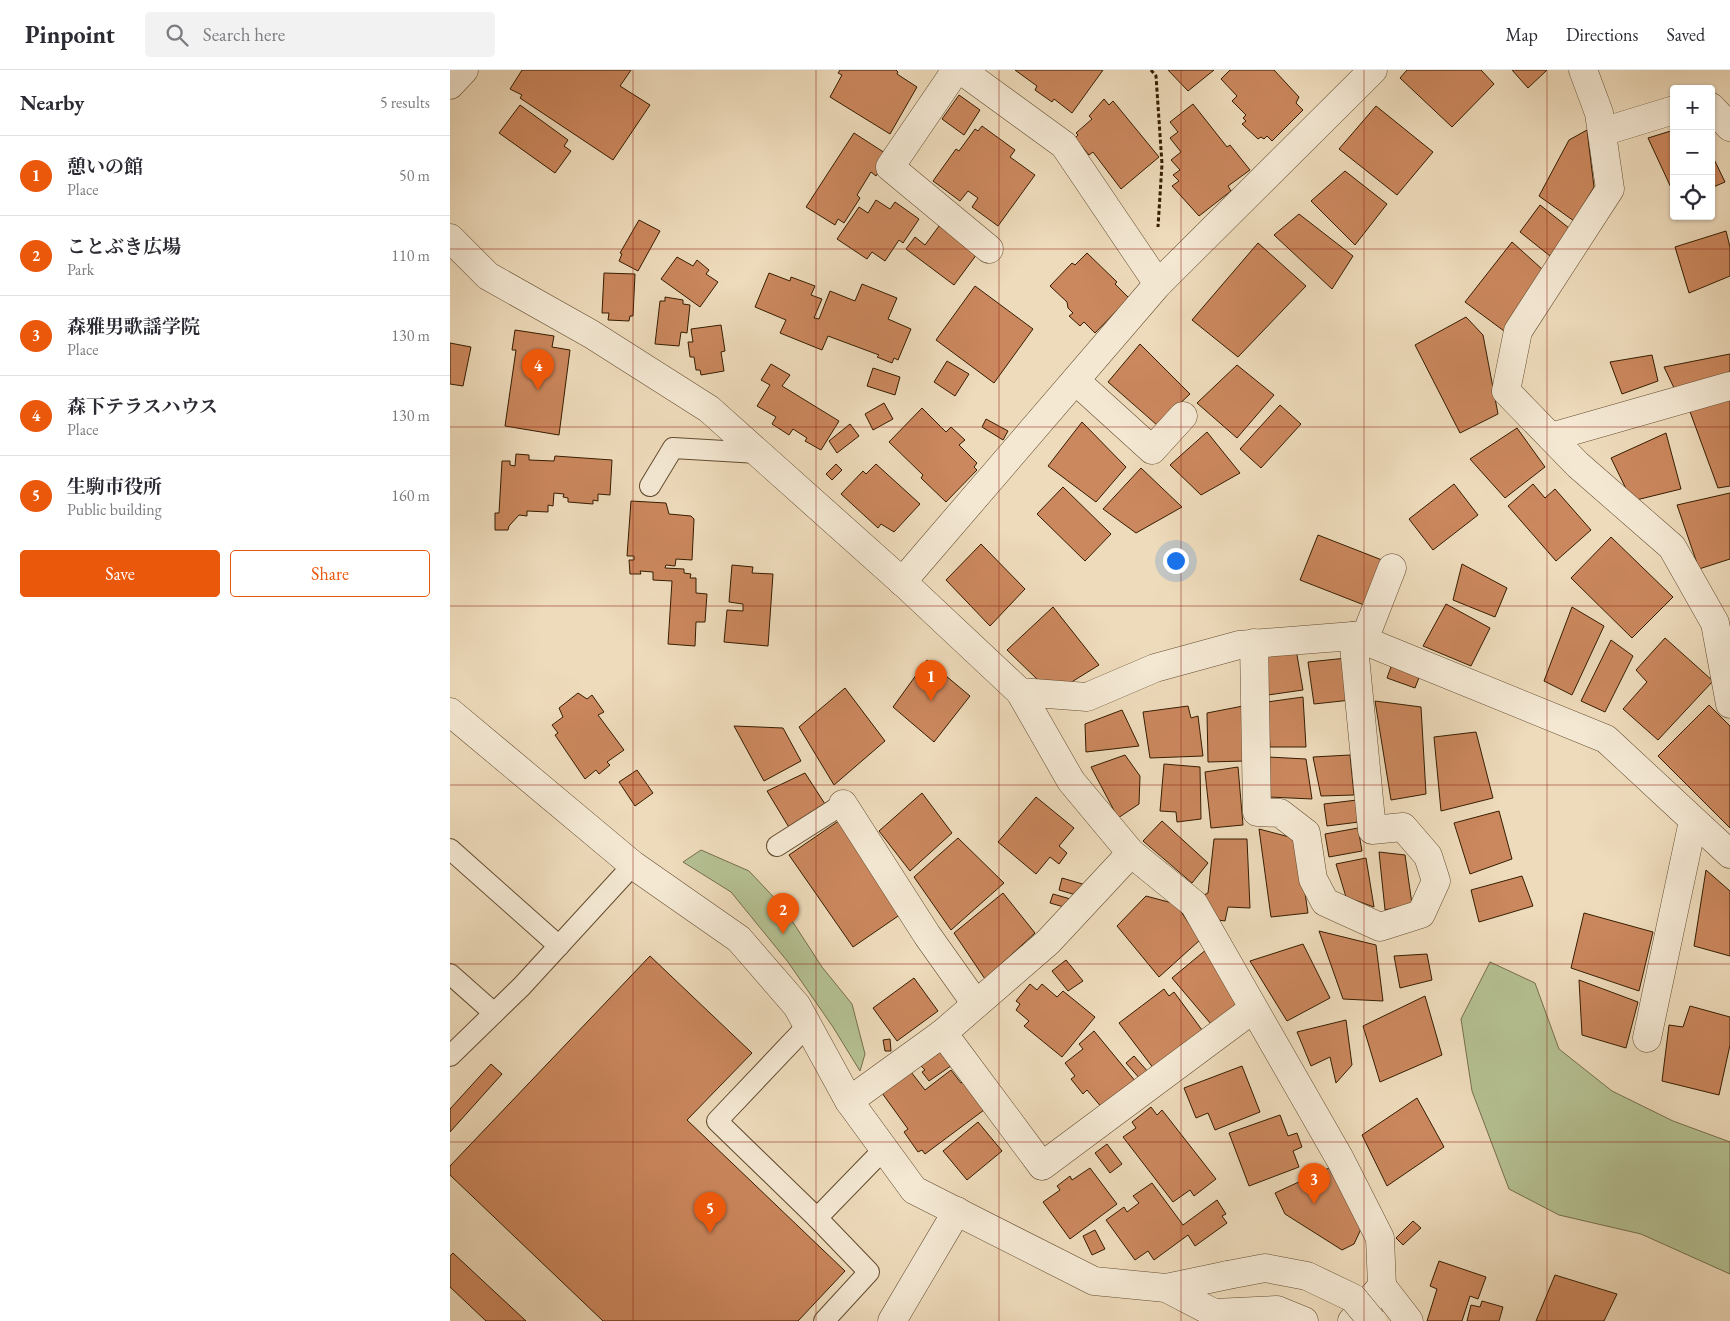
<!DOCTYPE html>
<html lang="en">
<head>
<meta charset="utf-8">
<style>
  :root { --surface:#fff; --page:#f2f2f3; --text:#2b2b33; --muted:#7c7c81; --line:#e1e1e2; --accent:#ea580c }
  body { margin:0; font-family:"EB Garamond","Noto Serif JP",serif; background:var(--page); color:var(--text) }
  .controls { position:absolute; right:15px; top:15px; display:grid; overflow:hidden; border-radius:5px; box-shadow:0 1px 4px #0004 }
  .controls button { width:45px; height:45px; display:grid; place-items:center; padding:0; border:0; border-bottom:1px solid var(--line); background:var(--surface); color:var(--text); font:25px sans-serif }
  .you { position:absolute; left:725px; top:490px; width:18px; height:18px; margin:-12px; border:4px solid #fff; border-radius:50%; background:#1a73e8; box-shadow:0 0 0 8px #1a73e833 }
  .badge { display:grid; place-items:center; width:32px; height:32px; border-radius:50%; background:var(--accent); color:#fff; font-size:16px; font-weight:700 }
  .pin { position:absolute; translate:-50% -41px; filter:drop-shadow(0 1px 2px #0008) }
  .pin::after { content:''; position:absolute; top:26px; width:18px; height:15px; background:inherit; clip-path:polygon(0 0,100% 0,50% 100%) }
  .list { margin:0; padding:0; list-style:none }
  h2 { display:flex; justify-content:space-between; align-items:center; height:65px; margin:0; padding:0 20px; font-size:21px }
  h2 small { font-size:16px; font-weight:400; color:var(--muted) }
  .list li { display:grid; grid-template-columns:32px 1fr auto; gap:15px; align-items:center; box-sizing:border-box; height:80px; padding:0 20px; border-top:1px solid var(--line) }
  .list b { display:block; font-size:19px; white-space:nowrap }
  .list p { margin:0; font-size:16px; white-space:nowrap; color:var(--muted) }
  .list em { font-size:16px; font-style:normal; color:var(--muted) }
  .actions { display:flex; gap:10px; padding:15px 20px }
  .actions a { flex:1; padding:11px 0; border:1px solid var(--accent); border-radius:5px; text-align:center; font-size:18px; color:var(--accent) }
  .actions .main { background:var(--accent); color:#fff }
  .icon { flex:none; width:28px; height:28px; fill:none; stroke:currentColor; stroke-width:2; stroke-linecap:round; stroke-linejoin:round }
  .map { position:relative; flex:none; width:1280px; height:1251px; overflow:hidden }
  header { display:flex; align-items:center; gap:30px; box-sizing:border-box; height:70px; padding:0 25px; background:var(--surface); border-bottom:1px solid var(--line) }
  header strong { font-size:24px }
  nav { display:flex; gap:28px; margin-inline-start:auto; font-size:18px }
  .search { width:350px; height:45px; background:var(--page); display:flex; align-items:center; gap:12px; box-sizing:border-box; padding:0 18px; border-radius:5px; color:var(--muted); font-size:19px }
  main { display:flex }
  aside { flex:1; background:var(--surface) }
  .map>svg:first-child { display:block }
  .green { fill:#b5c193; stroke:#756f4a }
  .building { fill:#cb875d; stroke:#351d00 }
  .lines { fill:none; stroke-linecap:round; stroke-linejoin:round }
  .service-casing { stroke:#634c2f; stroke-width:22 }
  .minor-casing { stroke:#634c2f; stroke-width:29 }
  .tertiary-casing { stroke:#634c2f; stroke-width:29 }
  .path { stroke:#351d00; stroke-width:3; stroke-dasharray:4 2.5; stroke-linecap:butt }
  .service { stroke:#f4e8d3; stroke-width:20 }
  .minor { stroke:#f4e8d3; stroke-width:28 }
  .tertiary { stroke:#f4e8d3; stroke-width:28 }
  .tertiary-bridge-casing { stroke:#634c2f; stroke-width:29; stroke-linecap:butt }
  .tertiary-bridge { stroke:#f4e8d3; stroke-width:28 }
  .grid { fill:none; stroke:#8f2418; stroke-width:1; stroke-opacity:0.55 }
</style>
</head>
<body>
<header>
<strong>Pinpoint</strong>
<div class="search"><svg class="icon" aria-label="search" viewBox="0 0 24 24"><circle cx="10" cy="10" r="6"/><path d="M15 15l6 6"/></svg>Search here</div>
<nav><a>Map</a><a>Directions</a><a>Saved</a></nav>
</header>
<main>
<aside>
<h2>Nearby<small>5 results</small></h2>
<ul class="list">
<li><span class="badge">1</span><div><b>憩いの館</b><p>Place</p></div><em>50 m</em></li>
<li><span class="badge">2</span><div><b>ことぶき広場</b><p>Park</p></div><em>110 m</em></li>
<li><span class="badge">3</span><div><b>森雅男歌謡学院</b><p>Place</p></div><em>130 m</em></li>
<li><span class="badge">4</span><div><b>森下テラスハウス</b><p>Place</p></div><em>130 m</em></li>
<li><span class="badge">5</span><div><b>生駒市役所</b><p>Public building</p></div><em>160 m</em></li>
</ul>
<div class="actions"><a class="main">Save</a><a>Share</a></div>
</aside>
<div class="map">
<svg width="1280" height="1251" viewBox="0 0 1280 1251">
  <rect width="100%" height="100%" fill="#eedbbb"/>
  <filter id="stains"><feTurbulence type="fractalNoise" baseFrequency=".004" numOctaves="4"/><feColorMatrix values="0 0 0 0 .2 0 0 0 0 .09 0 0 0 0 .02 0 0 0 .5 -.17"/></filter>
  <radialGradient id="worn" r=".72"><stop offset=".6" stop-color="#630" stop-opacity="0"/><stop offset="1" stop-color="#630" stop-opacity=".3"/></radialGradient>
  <!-- green -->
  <g class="green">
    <polygon points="251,780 299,801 333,837 372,897 402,934 415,984 410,1001 383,957 338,892 281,822 233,792"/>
    <polygon points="1040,892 1085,913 1109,979 1162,1021 1223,1051 1280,1072 1280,1204 1191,1164 1109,1145 1059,1119 1022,1021 1011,949"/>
  </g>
  <!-- building -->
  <g class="building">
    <polygon points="72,0 181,0 170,16 200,35 163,90 70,28 72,25 60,19"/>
    <polygon points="390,0 446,0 448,2 447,4 467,17 440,64 380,27 392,5 388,3"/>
    <polygon points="565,0 653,0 622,43 604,29 602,32 585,20 587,16"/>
    <polygon points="718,0 764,0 738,21"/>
    <polygon points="780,0 824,0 849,27 846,33 853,40 822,71 817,66 814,69 811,67 808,69 792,54 796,51 793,48 796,45 782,31 787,26 771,9"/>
    <polygon points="957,0 1031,0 1044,14 1002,57 950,8"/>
    <polygon points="1062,0 1097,0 1078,18"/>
    <polygon points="509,25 530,40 514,65 492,49"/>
    <polygon points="654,29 659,35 663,31 709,87 671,119 643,82 639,85 625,68 628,65 626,63 642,49 639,46"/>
    <polygon points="743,34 777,77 780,75 800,100 778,116 781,121 749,146 722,116 729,111 723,105 730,100 721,90 731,82 720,68 728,62 720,52"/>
    <polygon points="70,35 118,70 114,76 121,81 105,103 49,63"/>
    <polygon points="926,36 983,82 947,125 889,79"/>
    <polygon points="532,56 565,80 560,87 585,105 548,156 522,137 528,128 518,121 510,131 483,111 506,79 509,81 525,59 528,61"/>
    <polygon points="1137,60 1144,117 1124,151 1089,126 1119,70"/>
    <polygon points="1224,60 1224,124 1198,68"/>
    <polygon points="404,63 435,83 436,91 426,106 421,102 407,125 410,128 394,153 388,149 385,155 356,137"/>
    <polygon points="1261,83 1275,112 1261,118"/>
    <polygon points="895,101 937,134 905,175 861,131"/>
    <polygon points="426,130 440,139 445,132 469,149 453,173 449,170 435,191 422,182 417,189 387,169 409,137 418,143"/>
    <polygon points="1090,135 1119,158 1100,186 1070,162"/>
    <polygon points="849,144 903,186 882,219 824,165"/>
    <polygon points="189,150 210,161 188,201 169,191 172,184 170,183"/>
    <polygon points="489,156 527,184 504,215 456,179 465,167 475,175"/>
    <polygon points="1276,161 1280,177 1280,206 1239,223 1225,177"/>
    <polygon points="1062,172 1092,199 1054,261 1015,232"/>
    <polygon points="808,173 856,216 788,287 742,250"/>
    <polygon points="637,183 667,212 665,214 679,228 645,263 634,252 630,256 619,246 623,243 618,238 617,232 600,216 622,193 625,195"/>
    <polygon points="227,187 243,196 247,190 259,200 256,204 268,212 250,237 211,209"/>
    <polygon points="154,203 185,204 183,246 180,246 179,251 158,250 159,243 152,243"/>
    <polygon points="319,203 340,211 341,207 365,216 361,225 372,229 364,248 369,249 380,221 405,231 412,214 447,228 438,249 461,259 448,290 444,288 442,293 427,287 429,285 378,266 372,280 330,263 336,250 305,237"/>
    <polygon points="525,216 583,259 544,313 486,270"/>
    <polygon points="215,227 233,230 233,234 240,235 237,263 231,262 229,276 205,274 210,231 215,231"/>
    <polygon points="1016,247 1033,265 1048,344 1010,363 965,275"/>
    <polygon points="271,255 275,281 271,282 274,301 251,305 250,300 246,300 244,287 240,287 238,272 243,272 241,259"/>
    <polygon points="65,260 104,266 102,277 120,280 109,365 55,356 66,280 62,280"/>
    <polygon points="0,273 21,277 13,316 0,314"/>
    <polygon points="690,274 740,324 707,355 658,312"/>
    <polygon points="1280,284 1280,302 1225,320 1214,297"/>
    <polygon points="1202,285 1208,311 1172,324 1160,292"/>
    <polygon points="497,291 519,304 505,326 484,312"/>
    <polygon points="321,294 340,305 332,316 389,351 371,380 355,371 357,368 343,359 339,365 322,354 326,347 307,336 320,315 311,310"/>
    <polygon points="787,295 824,325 787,368 747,333"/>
    <polygon points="423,298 450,307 445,325 417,316"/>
    <polygon points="1280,330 1280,416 1268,418 1239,339"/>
    <polygon points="434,333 443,349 423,360 415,344"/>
    <polygon points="830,335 851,354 811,398 790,379"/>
    <polygon points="472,338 496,362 501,357 515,370 509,375 527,393 524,397 527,400 496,432 471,408 473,405 439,372"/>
    <polygon points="536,349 558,361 553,370 532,357"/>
    <polygon points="632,352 676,397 646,432 598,396"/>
    <polygon points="400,354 409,366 387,383 379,371"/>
    <polygon points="1067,358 1095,397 1055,428 1020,389"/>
    <polygon points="757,362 790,403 751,425 720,395"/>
    <polygon points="1216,363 1231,419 1182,431 1161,388"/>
    <polygon points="66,384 79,385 79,390 104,391 105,386 162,390 160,425 148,424 148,431 143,430 143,434 118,432 118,428 113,427 114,424 104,423 103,436 98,435 98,442 77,441 77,446 69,445 59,456 58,460 45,460 45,443 49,443 52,391 60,391 60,395 65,396"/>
    <polygon points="386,394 392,400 382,410 376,404"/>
    <polygon points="426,394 470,434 444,462 431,454 428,458 391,424 413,401 416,404"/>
    <polygon points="691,398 732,437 686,463 653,439"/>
    <polygon points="1004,414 1028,445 983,480 959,449"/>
    <polygon points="1083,414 1095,428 1105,419 1141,460 1106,491 1058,436"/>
    <polygon points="613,417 661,464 635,491 587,444"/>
    <polygon points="1280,423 1280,489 1249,499 1227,435"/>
    <polygon points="181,431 216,433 219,444 241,446 244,449 242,490 226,489 225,496 216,495 215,498 234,499 234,503 241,504 240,508 246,508 246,523 257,524 255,552 246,552 245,576 218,574 222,511 203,510 203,502 190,501 191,504 180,504 179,490 184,490 184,486 177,486"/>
    <polygon points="868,465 932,490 914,535 850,510"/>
    <polygon points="1161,467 1223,527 1182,568 1121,508"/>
    <polygon points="531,474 575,519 540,556 496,510"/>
    <polygon points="1012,494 1057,518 1045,547 1003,530"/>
    <polygon points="282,495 303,497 302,503 323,504 318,576 274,572 277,540 293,541 293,534 279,532"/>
    <polygon points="996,534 1040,558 1021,596 973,576"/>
    <polygon points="603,537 649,595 620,613 589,611 557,580"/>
    <polygon points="1122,537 1154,556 1122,625 1094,611"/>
    <polygon points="1215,568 1263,611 1208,670 1173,639 1197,612 1186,600"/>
    <polygon points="1161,570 1183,586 1155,642 1131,631"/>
    <polygon points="846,579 853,620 818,625 814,583"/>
    <polygon points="897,588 901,630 864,634 858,592"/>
    <polygon points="477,590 520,626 484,672 443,637"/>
    <polygon points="942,594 970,605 965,618 937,608"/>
    <polygon points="395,618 435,671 384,715 349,657"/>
    <polygon points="128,623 137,629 142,625 154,642 148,645 174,680 157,692 160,695 149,704 146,700 135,709 105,665 108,663 102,655 113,647 109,638"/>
    <polygon points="853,627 856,677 820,677 817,632"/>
    <polygon points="925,631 971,637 976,724 941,730"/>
    <polygon points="1259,635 1280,656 1280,758 1208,686"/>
    <polygon points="738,636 741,648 748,646 753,686 700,688 693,642"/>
    <polygon points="793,636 795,691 758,692 757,643"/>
    <polygon points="672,640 689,676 636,682 635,654"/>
    <polygon points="284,656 333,658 351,691 314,711"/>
    <polygon points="1026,662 1043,728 991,741 984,667"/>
    <polygon points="675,685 690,706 689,734 668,748 641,697"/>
    <polygon points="900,685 904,725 871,726 863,687"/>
    <polygon points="818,687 856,689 862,729 819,727"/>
    <polygon points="714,694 750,697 751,749 727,752 726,742 710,741"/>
    <polygon points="788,697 793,755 761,758 755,702"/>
    <polygon points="187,700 203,723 185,736 169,712"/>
    <polygon points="355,703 375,734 340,759 317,721"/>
    <polygon points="472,723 502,763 460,801 429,761"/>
    <polygon points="586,727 624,758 609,776 617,783 609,794 600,787 586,804 548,772"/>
    <polygon points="907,730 909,752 877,756 874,734"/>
    <polygon points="1049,741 1062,789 1020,804 1004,753"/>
    <polygon points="390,750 454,842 403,877 339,785"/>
    <polygon points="712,751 758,793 742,813 693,771"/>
    <polygon points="908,758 912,781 879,787 875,764"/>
    <polygon points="809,759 847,769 858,843 821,847"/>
    <polygon points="508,768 554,813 501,860 464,807"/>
    <polygon points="764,769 797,769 800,838 778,837 775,851 761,849 748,828 758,823"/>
    <polygon points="929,782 955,785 962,834 935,840"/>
    <polygon points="916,788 924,837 896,827 886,794"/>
    <polygon points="1256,800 1280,821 1280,886 1244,876"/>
    <polygon points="1072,806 1083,836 1029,852 1021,820"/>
    <polygon points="612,808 636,815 633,827 609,820"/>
    <polygon points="553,823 585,863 535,909 504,863"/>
    <polygon points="603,824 624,830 621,839 600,833"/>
    <polygon points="696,826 726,834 750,870 709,907 667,856"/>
    <polygon points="1134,843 1203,862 1189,921 1121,898"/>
    <polygon points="869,861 926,875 933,931 893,929"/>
    <polygon points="853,874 880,928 837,951 800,891"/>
    <polygon points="757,879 788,935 761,954 722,908"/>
    <polygon points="977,884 982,910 950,918 944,886"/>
    <polygon points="200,886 302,983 237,1050 395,1201 348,1251 153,1251 0,1105 0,1096"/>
    <polygon points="616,890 633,911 618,921 602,901"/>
    <polygon points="464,908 488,941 447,971 423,938"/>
    <polygon points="1129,910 1188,932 1176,978 1132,965"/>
    <polygon points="580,914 587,920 592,914 607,927 613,921 645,947 612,987 574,956 579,951 566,940 570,934 566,931"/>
    <polygon points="714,919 719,926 724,922 752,960 733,974 735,977 704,999 669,953"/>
    <polygon points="975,926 992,985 930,1012 913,956"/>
    <polygon points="1240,936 1280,947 1280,975 1269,1025 1212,1011 1219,955 1233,957"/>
    <polygon points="896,950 902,995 886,1013 880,987 861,996 847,962"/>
    <polygon points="644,961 686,1012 653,1039 637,1020 633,1024 621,1009 625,1006 615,993 633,979 629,974"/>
    <polygon points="440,969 441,981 435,981 433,970"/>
    <polygon points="498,976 508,991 479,1011 472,1002 475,1000 471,996"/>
    <polygon points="684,986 699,1003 691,1010 676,993"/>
    <polygon points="41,994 52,1004 0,1062 0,1039"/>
    <polygon points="792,996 810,1042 765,1060 758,1043 746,1048 734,1018"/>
    <polygon points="501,1000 511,1013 517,1009 538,1037 475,1084 472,1080 468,1082 454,1062 458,1059 432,1023 461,1002 475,1020"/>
    <polygon points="967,1028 994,1077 937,1116 912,1065"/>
    <polygon points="701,1037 707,1045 712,1040 766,1109 744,1126 740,1120 723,1132 673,1067 686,1058 682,1052"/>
    <polygon points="830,1045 838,1066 847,1063 852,1077 843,1081 849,1097 799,1116 779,1063"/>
    <polygon points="528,1052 552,1081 517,1110 493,1081"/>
    <polygon points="657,1074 672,1094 660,1103 645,1083"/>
    <polygon points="640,1098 667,1134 620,1169 593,1132 610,1120 607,1116 620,1106 622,1110"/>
    <polygon points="879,1098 911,1159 904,1174 892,1180 835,1144 825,1123"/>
    <polygon points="702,1113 733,1155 767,1130 776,1144 772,1146 777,1153 745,1176 738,1165 704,1190 698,1181 685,1190 656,1150 674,1137 677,1142 689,1133 683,1126"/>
    <polygon points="963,1151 971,1158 953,1175 946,1168"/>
    <polygon points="645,1160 655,1179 642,1185 633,1166"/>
    <polygon points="3,1183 76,1251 36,1251 0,1217 0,1186"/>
    <polygon points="989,1191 1036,1207 1028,1229 1020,1226 1012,1251 977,1251 987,1219 980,1216"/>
    <polygon points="1105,1205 1167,1224 1154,1251 1086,1251"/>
    <polygon points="1032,1231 1053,1237 1049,1251 1017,1251 1021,1235 1030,1237"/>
  </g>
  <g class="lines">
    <defs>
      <g id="service">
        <polyline points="200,416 223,378 308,383"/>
        <polyline points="327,776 393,734"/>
        <polyline points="0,779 109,876"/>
        <polyline points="0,904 44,943"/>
        <polyline points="358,955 267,1051 367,1148"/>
        <polyline points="0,986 72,916 183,795"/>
        <polyline points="374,1251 419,1202 367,1148 434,1079"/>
      </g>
      <g id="minor">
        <polyline points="506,0 440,97 539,179"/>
        <polyline points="511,0 614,75 708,214"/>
        <polyline points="1133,0 1149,43 1160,119 1068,261 1056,321 1128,395 1222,477 1265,553 1280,634"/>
        <polyline points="0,15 14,0"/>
        <polyline points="1261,37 1280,57"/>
        <polyline points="1152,62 1224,40"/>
        <polyline points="0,168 38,206 141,264 259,339 457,516 570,622 637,627 705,598 789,575 903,566 1156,669 1280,784"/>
        <polyline points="626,311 702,380 733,346"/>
        <polyline points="1101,367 1280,316"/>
        <polyline points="452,512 708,214 923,0"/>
        <polyline points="914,570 942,498"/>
        <polyline points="804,573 807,742 830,743 856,763 863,809 875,832 930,857 971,844 986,811 978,786 953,757 922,760 903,566"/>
        <polyline points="570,622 621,711 681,783 744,834 890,1089 930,1168 932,1216 902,1251"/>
        <polyline points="393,734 477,865 526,934"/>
        <polyline points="493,963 592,1096 803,939"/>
        <polyline points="1197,968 1243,751"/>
        <polyline points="399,1031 493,963 598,872 681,783"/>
        <polyline points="932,1216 959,1251"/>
        <polyline points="716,1218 764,1243 827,1240 854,1251"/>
        <polyline points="442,1251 507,1141"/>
      </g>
      <polyline id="tertiary" points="0,642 183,795 289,869 347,936 399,1031 464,1120 644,1211 716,1218 778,1205"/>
    </defs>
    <!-- service casing -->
    <use href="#service" class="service-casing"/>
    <!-- minor casing -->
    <use href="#minor" class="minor-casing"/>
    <!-- tertiary casing -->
    <use href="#tertiary" class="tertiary-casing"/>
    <!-- path -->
    <polyline class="path" points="701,0 706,6 712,94 708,157"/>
    <!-- service -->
    <use href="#service" class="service"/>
    <!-- minor -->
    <use href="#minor" class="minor"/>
    <!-- tertiary -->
    <use href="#tertiary" class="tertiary"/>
    <defs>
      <polyline id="tertiary-bridge" points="778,1205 815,1198 857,1206 903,1228 922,1251"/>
    </defs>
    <!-- tertiary-bridge casing -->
    <use href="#tertiary-bridge" class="tertiary-bridge-casing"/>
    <!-- tertiary-bridge -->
    <use href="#tertiary-bridge" class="tertiary-bridge"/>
  </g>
  <!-- grid -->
  <path class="grid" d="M183 0V1251M366 0V1251M549 0V1251M731 0V1251M914 0V1251M1097 0V1251M0 179H1280M0 357H1280M0 536H1280M0 715H1280M0 894H1280M0 1072H1280"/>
  <rect width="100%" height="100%" filter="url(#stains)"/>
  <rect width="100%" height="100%" fill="url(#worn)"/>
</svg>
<div class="controls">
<button>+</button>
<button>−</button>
<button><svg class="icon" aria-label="locate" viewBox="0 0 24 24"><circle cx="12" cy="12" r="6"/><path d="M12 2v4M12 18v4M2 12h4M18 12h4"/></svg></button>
</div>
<div class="you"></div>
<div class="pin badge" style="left:481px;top:631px">1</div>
<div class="pin badge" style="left:333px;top:864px">2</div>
<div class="pin badge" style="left:864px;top:1134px">3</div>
<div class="pin badge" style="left:88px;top:320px">4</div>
<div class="pin badge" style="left:260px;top:1163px">5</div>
</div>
</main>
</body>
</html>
